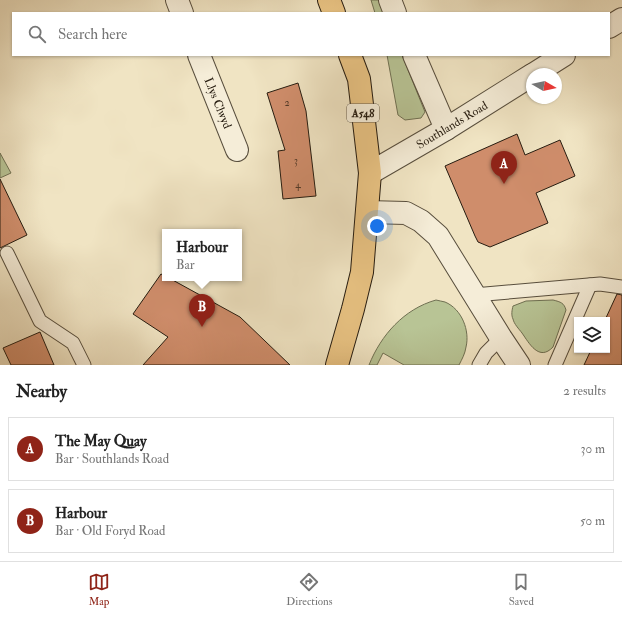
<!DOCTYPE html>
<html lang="en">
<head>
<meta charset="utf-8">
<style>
  :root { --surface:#fff; --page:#f2f2f2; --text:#222; --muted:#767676; --line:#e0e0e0; --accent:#8f2418 }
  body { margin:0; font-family:"IM FELL Double Pica",serif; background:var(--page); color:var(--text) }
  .controls { position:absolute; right:12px; bottom:12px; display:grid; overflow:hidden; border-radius:0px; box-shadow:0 1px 3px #0004 }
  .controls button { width:36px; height:36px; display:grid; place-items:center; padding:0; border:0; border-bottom:1px solid var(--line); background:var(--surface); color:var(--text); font:20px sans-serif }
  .compass { position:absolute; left:526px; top:68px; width:36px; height:36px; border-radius:50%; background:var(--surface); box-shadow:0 1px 3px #0004; rotate:99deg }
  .you { position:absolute; left:377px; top:226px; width:14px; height:14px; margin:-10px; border:3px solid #fff; border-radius:50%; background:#1a73e8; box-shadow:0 0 0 6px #1a73e833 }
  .badge { display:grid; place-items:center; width:26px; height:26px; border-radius:50%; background:var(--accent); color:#fff; font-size:13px; font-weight:700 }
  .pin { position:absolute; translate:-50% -33px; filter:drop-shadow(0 1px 2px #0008) }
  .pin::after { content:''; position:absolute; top:21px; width:14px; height:12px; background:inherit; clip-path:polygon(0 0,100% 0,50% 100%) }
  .popup { position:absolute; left:162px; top:229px; width:80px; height:52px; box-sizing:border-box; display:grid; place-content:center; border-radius:0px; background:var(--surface); filter:drop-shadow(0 1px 3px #0005); font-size:13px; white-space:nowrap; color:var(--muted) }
  .popup b { font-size:15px; color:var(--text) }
  .popup::after { content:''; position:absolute; left:50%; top:100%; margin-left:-8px; border:8px solid transparent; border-top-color:var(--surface) }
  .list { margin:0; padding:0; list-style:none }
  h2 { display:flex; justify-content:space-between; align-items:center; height:52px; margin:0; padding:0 16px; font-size:17px }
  h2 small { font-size:13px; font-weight:400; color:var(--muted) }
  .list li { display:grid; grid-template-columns:26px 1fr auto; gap:12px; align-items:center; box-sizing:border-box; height:64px; margin:0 8px 8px; padding:0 8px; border:1px solid var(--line); border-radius:0px }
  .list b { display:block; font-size:15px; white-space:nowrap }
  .list p { margin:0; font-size:13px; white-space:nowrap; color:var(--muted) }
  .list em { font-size:13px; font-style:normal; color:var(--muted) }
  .icon { flex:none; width:22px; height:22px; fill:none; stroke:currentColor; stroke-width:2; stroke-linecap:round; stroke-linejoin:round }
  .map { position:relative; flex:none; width:622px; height:365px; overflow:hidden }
  .search { position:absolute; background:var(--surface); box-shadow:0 1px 3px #0004; left:12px; right:12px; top:12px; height:44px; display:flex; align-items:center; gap:10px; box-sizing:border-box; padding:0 14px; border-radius:0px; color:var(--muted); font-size:15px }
  .sheet { height:196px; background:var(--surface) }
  nav { display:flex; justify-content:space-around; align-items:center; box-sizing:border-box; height:56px; border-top:1px solid var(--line); background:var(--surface); font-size:11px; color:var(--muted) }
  nav a { display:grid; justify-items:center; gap:2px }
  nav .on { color:var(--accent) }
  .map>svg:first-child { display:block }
  .green { fill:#b8c495; stroke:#6f7052 }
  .building { fill:#cf8d6b; stroke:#261c10 }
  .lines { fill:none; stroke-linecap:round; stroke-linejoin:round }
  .lane-casing { stroke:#584e3d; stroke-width:15 }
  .street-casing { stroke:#584e3d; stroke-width:24 }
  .primary-casing { stroke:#261c10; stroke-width:24 }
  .lane { stroke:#f5edd8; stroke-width:13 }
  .street { stroke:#f5edd8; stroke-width:22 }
  .primary { stroke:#e8c282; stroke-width:22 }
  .labels { text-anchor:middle; stroke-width:4; stroke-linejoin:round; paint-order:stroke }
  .number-label { font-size:10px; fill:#503827 }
  .shield { fill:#f5edd8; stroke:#645b4c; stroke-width:1 }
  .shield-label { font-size:11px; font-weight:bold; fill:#261c10 }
  .street-label { font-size:12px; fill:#261c10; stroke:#f5edd8 }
</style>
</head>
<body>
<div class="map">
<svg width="622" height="365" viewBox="0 0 622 365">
  <rect width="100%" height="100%" fill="#f0e4c3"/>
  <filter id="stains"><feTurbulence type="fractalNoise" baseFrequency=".005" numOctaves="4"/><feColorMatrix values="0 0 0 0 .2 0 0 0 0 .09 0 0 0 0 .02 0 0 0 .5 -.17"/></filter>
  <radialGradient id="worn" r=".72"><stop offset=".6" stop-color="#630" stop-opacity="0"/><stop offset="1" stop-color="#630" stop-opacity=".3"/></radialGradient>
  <!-- green -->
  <g class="green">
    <polygon points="371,0 380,0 385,13 375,13"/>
    <polygon points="387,55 402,55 425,112 421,118 405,120 398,115"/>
    <polygon points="0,153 11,173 0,178"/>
    <path d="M436 300C439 301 442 301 445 302 462 309 470 331 466 347 465 354 462 359 459 365H404L383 353 377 365H369C381 335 404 309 436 300Z"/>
    <path d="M553 300C561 302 564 303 566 310L553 347C539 362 529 343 522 333 519 329 514 324 513 319 511 315 512 310 513 306L526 301Z"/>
  </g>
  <!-- building -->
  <g class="building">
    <polygon points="298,83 306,111 316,196 283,199 278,151 285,150 267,93"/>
    <polygon points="517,134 525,155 560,140 575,176 536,193 548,223 490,247 478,242 475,236 445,166"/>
    <polygon points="0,179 27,235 0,248"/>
    <polygon points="161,274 165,276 165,278 169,278 240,317 290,365 143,365 168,337 133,314"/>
    <polygon points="617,294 622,295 622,365 584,365 591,350 607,350 607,320 605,320"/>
    <polygon points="40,332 54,365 11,365 3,348"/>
  </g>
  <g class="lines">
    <defs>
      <g id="lane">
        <polyline points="7,253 40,321 73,343 84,365"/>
        <polyline points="474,295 600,284 622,287"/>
        <polyline points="479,365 486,353 501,338"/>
        <polyline points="555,365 590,285"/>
      </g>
      <g id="street">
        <polyline points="177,0 182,13"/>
        <polyline points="390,0 395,13"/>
        <polyline points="609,27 622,19"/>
        <polyline points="199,55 237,150"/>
        <polyline points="414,55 446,129"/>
        <polyline points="534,74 564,55"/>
        <polyline points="370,173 446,129 532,75"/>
        <polyline points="367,212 406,213 421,221 438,236 501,338 519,365"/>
      </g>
      <g id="primary">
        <polyline points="329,0 334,13"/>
        <polyline points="337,365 353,309 362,272 370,173 359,79 350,55"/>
      </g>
    </defs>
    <!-- lane casing -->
    <use href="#lane" class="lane-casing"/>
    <!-- street casing -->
    <use href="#street" class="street-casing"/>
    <!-- primary casing -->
    <use href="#primary" class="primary-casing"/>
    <!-- lane -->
    <use href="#lane" class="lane"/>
    <!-- street -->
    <use href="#street" class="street"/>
    <!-- primary -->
    <use href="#primary" class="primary"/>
  </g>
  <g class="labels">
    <!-- number labels -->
    <g class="number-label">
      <text x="287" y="106">2</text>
      <text x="296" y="164">3</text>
      <text x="298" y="188">4</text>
    </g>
    <!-- shield labels -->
    <rect class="shield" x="347" y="104" width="32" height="18" rx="3"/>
    <g class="shield-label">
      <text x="363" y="117">A548</text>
    </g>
    <!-- street labels -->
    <g class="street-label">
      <text transform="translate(218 103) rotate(68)" y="4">Llys Clwyd</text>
      <text transform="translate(452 125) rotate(-31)" y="4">Southlands Road</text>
    </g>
  </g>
  <rect width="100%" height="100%" filter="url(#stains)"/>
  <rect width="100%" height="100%" fill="url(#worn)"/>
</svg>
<div class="controls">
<button><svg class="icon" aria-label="layers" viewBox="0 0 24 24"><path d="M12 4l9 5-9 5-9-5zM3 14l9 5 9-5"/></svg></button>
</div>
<svg class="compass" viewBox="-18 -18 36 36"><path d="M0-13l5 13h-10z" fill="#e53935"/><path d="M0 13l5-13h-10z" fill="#767676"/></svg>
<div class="you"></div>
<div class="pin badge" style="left:504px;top:184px">A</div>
<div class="pin badge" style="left:202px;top:327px">B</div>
<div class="popup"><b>Harbour</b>Bar</div>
<div class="search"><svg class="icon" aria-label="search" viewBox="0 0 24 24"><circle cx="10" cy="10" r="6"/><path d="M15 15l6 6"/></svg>Search here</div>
</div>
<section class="sheet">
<h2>Nearby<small>2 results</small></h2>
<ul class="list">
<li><span class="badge">A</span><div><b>The May Quay</b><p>Bar · Southlands Road</p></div><em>30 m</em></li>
<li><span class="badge">B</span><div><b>Harbour</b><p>Bar · Old Foryd Road</p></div><em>50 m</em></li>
</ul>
</section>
<nav>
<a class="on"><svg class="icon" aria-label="map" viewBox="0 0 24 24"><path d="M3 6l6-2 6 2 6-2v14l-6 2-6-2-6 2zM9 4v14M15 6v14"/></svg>Map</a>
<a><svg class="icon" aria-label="directions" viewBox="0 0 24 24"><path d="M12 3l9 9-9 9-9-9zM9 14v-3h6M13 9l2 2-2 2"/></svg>Directions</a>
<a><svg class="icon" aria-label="saved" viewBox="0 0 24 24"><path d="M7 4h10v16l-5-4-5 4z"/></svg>Saved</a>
</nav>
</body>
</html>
